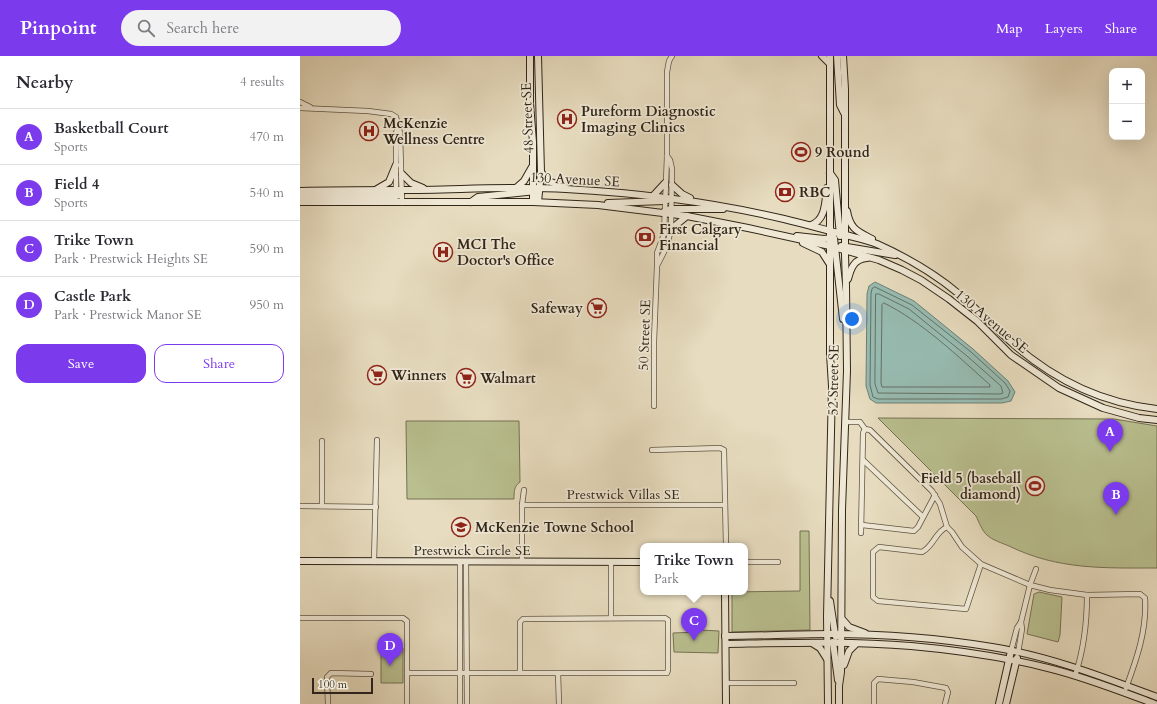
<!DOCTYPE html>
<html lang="en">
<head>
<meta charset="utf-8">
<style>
  :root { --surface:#fff; --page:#f2f2f3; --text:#2b2b33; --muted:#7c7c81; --line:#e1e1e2; --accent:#7c3aed }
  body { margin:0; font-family:Cardo,serif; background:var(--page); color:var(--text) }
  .controls { position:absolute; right:12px; top:12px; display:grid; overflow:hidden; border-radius:8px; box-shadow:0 4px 16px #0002 }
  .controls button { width:36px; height:36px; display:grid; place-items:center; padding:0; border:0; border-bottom:1px solid var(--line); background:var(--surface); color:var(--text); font:20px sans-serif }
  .scale { position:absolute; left:12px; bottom:10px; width:61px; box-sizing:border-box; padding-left:4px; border:2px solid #312619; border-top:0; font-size:11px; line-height:14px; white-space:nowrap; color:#312619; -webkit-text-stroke:3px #efe8d5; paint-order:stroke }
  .you { position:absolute; left:552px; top:263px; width:14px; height:14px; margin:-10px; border:3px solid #fff; border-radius:50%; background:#1a73e8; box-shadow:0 0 0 6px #1a73e833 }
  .badge { display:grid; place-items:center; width:26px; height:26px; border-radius:50%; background:var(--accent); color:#fff; font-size:13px; font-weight:700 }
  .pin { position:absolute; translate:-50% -33px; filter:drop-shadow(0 1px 2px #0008) }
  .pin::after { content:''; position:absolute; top:21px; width:14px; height:12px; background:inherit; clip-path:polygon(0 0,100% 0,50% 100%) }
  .popup { position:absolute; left:340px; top:487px; width:108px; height:52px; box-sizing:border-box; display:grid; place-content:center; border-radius:8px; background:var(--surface); filter:drop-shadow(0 1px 3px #0005); font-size:13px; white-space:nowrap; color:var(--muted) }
  .popup b { font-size:15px; color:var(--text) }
  .popup::after { content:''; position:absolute; left:50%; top:100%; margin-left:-8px; border:8px solid transparent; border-top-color:var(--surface) }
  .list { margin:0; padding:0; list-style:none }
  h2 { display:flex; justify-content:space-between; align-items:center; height:52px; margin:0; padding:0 16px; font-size:17px }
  h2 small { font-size:13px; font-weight:400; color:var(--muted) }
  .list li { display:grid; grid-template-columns:26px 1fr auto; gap:12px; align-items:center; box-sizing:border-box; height:56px; padding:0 16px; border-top:1px solid var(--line) }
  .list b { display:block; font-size:15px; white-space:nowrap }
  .list p { margin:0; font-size:13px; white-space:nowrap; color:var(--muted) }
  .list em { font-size:13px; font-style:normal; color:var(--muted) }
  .actions { display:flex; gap:8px; padding:12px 16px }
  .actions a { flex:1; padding:9px 0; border:1px solid var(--accent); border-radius:12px; text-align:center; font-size:14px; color:var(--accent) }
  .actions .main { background:var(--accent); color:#fff }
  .icon { flex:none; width:22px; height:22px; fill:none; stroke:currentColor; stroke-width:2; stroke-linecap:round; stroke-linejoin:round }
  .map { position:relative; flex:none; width:857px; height:648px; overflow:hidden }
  header { display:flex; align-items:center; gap:24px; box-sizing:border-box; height:56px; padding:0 20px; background:var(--accent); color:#fff }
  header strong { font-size:19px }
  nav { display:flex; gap:22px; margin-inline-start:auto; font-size:14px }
  .search { width:280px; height:36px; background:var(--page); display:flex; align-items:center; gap:10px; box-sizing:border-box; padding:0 14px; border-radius:22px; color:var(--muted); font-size:15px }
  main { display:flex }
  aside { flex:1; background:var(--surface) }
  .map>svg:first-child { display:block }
  .green { fill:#b9bf8f; stroke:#757254 }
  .water { fill:#97bcb2; stroke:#6e8075 }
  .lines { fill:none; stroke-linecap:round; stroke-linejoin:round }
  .shore { stroke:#647166; stroke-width:1 }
  .street-casing { stroke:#5e5442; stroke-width:6 }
  .secondary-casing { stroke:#312619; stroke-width:8 }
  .street { stroke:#efe8d5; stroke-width:4.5 }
  .secondary { stroke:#efe8d5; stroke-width:6 }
  .labels { text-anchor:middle; stroke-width:3.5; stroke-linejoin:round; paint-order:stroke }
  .poi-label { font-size:14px; font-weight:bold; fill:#312619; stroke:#efe8d5; text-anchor:start }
  .street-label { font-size:14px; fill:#312619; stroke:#efe8d5 }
</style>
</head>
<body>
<header>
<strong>Pinpoint</strong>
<div class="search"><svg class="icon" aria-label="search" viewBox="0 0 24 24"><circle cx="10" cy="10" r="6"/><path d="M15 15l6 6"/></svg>Search here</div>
<nav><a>Map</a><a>Layers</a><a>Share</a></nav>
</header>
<main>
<aside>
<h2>Nearby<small>4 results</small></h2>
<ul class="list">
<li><span class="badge">A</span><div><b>Basketball Court</b><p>Sports</p></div><em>470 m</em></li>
<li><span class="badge">B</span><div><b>Field 4</b><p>Sports</p></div><em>540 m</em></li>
<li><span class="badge">C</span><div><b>Trike Town</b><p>Park · Prestwick Heights SE</p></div><em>590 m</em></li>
<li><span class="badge">D</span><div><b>Castle Park</b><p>Park · Prestwick Manor SE</p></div><em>950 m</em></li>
</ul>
<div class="actions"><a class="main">Save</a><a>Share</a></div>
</aside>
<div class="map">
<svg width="857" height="648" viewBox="0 0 857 648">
  <rect width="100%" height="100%" fill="#e7dcbf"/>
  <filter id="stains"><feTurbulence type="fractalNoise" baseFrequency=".005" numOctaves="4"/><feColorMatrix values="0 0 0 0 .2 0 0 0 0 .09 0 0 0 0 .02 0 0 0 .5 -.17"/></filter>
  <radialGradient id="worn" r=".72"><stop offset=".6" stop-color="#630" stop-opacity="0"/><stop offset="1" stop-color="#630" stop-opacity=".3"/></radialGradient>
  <!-- green -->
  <g class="green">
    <path d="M578 362 814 363 857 370V512C804 512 758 514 709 490 702 487 692 484 687 479 682 475 679 466 676 460Z"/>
    <path d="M106 365H219L220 426C214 430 214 436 214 443H107Z"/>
    <polygon points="500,475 509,475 510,574 432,576 432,536 500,535"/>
    <polygon points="739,536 762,541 760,579 758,586 727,578 734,538"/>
    <polygon points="400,574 419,575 418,597 374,596 373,577 398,576"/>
    <polygon points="81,590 101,590 103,592 103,627 81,627"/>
  </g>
  <!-- water -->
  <polygon class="water" points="575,226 614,245 673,293 708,325 715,336 711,345 702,347 576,347 570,343 566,330 567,238 569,230"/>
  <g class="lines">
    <!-- shore -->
    <g class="shore">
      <polygon points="575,231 612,249 671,296 705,327 710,335 708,341 701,343 578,343 573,341 570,329 571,238 572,233"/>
      <polygon points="576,238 579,238 609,253 667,300 701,330 703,337 700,338 578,337 575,328"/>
      <path d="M584 247C621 265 659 301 690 329V331H582L581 327 582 249Z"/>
    </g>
    <defs>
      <g id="street">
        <polyline points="0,46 10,51"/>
        <polyline points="0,52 68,55 91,58 96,61 100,77 102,147"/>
        <polyline points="96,137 96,77 98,71"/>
        <polyline points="358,208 367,190 371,173 372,113 370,104 367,100"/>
        <polyline points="354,350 354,285 357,210 357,197 364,178 367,100 367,16 369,5 372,0"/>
        <polyline points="545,366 560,366 565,373"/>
        <polyline points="22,385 22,450"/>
        <polyline points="352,394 420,392 424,394 426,490"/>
        <polyline points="563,404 623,461"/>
        <polyline points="222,449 425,449"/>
        <polyline points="0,450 76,451"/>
        <polyline points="562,469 614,475 618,471 635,439"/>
        <polyline points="561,477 563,377 565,373 570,374 632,435 640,448 647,471"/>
        <polyline points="74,506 77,384"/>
        <polyline points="160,506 160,648"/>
        <polyline points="166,506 167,648"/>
        <polyline points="222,506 222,449 224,434"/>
        <polyline points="445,506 478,506"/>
        <path d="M681 508 666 553 578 545 573 541V496L579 491 622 496C634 490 635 476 647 471L652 476 662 491 681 508 730 529 750 534 787 539 840 538 845 542C847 574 837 602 826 632"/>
        <polyline points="0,562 103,562 107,565 107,648"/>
        <polyline points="311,562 311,506"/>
        <polyline points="711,595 717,572 721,566 730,529 736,513"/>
        <polyline points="718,597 722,573 721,566"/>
        <polyline points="107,617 367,617 368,614 368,564 365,562 223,563 220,566 220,617"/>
        <polyline points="258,617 259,648"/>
        <path d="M775 620C784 593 787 567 787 539"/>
        <polyline points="426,627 494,627"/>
        <polyline points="28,648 27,621 31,617 71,618"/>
        <polyline points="574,648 574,627 578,623 613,626 646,632 648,636 645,648"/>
      </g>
      <g id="secondary">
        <polyline points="230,0 230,47 233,86 233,146"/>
        <polyline points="238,0 241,116 238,146"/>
        <polyline points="522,0 530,8"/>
        <polyline points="537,0 540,49 544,57"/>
        <polyline points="241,116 248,125 265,131"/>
        <polyline points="530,117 535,124 540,180"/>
        <polyline points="102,118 111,127 123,132"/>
        <polyline points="372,129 382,138 390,142"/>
        <polyline points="216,132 224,125 232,111"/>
        <polyline points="77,133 89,126 96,109"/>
        <path d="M0 135C34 134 67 134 101 134 156 134 211 130 266 133 340 137 412 146 484 163 505 168 526 174 546 179 557 182 567 184 577 188 606 201 634 217 659 238 677 253 693 270 710 285 751 322 801 347 857 353"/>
        <polyline points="0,140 96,140 100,139 102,134"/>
        <polyline points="353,140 365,127"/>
        <polyline points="0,146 233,146 298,149 387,160 448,172 530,190 579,204 602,214 621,224 649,243 677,265 711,299 759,332 803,352 839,362 857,364"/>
        <polyline points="171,146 178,141 236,135"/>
        <polyline points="308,147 365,145 370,143"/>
        <polyline points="365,155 367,154 371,153 423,153"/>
        <path d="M547 155C550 173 557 175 572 183"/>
        <path d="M511 169C526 164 525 146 527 132"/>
        <polyline points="371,173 387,160"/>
        <polyline points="531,176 534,182 543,263"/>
        <polyline points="497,180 524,183 533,182"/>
        <polyline points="503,187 522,196 529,207"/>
        <polyline points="541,190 595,199"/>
        <path d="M548 223C551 212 554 203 567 202"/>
        <polyline points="0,505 343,506"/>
        <polyline points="425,536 426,648"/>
        <polyline points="530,545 535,578 536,581"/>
        <polyline points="543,564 549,571 565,577"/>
        <path d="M425 580C460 580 494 578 529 578 583 578 638 582 692 591 749 600 803 621 857 641"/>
        <polyline points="533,586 538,624"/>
        <polyline points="512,587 520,592 527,603"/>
        <path d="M426 588C487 587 549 585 611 590 656 594 704 601 748 612 785 621 820 635 855 648"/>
        <polyline points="544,609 549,595 556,588"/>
        <polyline points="528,648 527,560 532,330 530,298 530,0"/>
        <polyline points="539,648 539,630 541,616 542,454 547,315 546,230 545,199 545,33 543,0"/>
        <polyline points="699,648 711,595"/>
        <polyline points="706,648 717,602"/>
      </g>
    </defs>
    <!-- street casing -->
    <use href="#street" class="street-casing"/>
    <!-- secondary casing -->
    <use href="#secondary" class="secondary-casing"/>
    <!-- street -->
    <use href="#street" class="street"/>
    <!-- secondary -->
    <use href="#secondary" class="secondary"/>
  </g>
  <!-- icons -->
  <defs>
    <symbol id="hospital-ring" viewBox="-11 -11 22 22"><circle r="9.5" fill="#efe8d5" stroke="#8f2418" stroke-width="1.5"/><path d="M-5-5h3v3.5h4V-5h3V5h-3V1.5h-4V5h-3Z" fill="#8f2418"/></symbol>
    <symbol id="stadium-ring" viewBox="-11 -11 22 22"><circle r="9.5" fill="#efe8d5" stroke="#8f2418" stroke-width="1.5"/><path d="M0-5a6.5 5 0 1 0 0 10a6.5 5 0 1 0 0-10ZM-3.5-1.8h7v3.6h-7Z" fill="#8f2418"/></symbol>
    <symbol id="bank-ring" viewBox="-11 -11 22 22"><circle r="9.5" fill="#efe8d5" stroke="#8f2418" stroke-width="1.5"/><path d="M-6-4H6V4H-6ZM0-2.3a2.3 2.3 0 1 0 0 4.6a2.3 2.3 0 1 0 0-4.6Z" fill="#8f2418"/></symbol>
    <symbol id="supermarket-ring" viewBox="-11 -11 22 22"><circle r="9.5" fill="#efe8d5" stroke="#8f2418" stroke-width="1.5"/><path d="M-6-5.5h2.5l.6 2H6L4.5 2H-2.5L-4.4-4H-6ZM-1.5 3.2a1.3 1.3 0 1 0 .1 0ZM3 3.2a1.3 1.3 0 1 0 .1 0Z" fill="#8f2418"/></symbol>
    <symbol id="school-ring" viewBox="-11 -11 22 22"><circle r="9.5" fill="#efe8d5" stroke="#8f2418" stroke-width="1.5"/><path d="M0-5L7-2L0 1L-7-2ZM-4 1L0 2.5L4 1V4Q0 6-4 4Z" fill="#8f2418"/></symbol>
  </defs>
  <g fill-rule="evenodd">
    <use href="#hospital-ring" x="256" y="52" width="22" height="22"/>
    <use href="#hospital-ring" x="58" y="64" width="22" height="22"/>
    <use href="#stadium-ring" x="490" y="85" width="22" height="22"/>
    <use href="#bank-ring" x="474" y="125" width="22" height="22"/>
    <use href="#bank-ring" x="334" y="170" width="22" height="22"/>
    <use href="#hospital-ring" x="132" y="185" width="22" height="22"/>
    <use href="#supermarket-ring" x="286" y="241" width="22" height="22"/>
    <use href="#supermarket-ring" x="66" y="308" width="22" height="22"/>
    <use href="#supermarket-ring" x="155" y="311" width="22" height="22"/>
    <use href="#stadium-ring" x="724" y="419" width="22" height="22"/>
    <use href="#school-ring" x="150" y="460" width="22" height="22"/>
  </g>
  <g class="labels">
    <!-- poi labels -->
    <g class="poi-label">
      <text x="281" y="60">Pureform Diagnostic<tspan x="281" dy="16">Imaging Clinics</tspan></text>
      <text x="83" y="72">McKenzie<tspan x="83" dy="16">Wellness Centre</tspan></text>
      <text x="515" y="101">9 Round</text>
      <text x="499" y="141">RBC</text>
      <text x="359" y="178">First Calgary<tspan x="359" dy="16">Financial</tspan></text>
      <text x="157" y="193">MCI The<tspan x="157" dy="16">Doctor's Office</tspan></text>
      <text x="283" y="257" text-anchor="end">Safeway</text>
      <text x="91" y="324">Winners</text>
      <text x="180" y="327">Walmart</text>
      <text x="721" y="427" text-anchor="end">Field 5 (baseball<tspan x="721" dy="16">diamond)</tspan></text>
      <text x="175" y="476">McKenzie Towne School</text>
    </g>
    <!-- street labels -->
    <g class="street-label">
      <text transform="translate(227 62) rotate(-92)" y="5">48 Street SE</text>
      <text transform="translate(275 123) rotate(3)" y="5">130 Avenue SE</text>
      <text transform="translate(692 265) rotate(40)" y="5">130 Avenue SE</text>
      <text transform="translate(344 279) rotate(-88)" y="5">50 Street SE</text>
      <text transform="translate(533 324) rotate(-89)" y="5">52 Street SE</text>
      <text x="323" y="443">Prestwick Villas SE</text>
      <text x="172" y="499">Prestwick Circle SE</text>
    </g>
  </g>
  <rect width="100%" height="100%" filter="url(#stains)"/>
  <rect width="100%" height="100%" fill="url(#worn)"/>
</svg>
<div class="controls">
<button>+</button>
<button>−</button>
</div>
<div class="scale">100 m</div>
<div class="you"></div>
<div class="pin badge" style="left:810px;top:396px">A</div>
<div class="pin badge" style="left:816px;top:459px">B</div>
<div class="pin badge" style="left:394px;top:585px">C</div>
<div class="popup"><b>Trike Town</b>Park</div>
<div class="pin badge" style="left:90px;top:610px">D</div>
</div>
</main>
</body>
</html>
